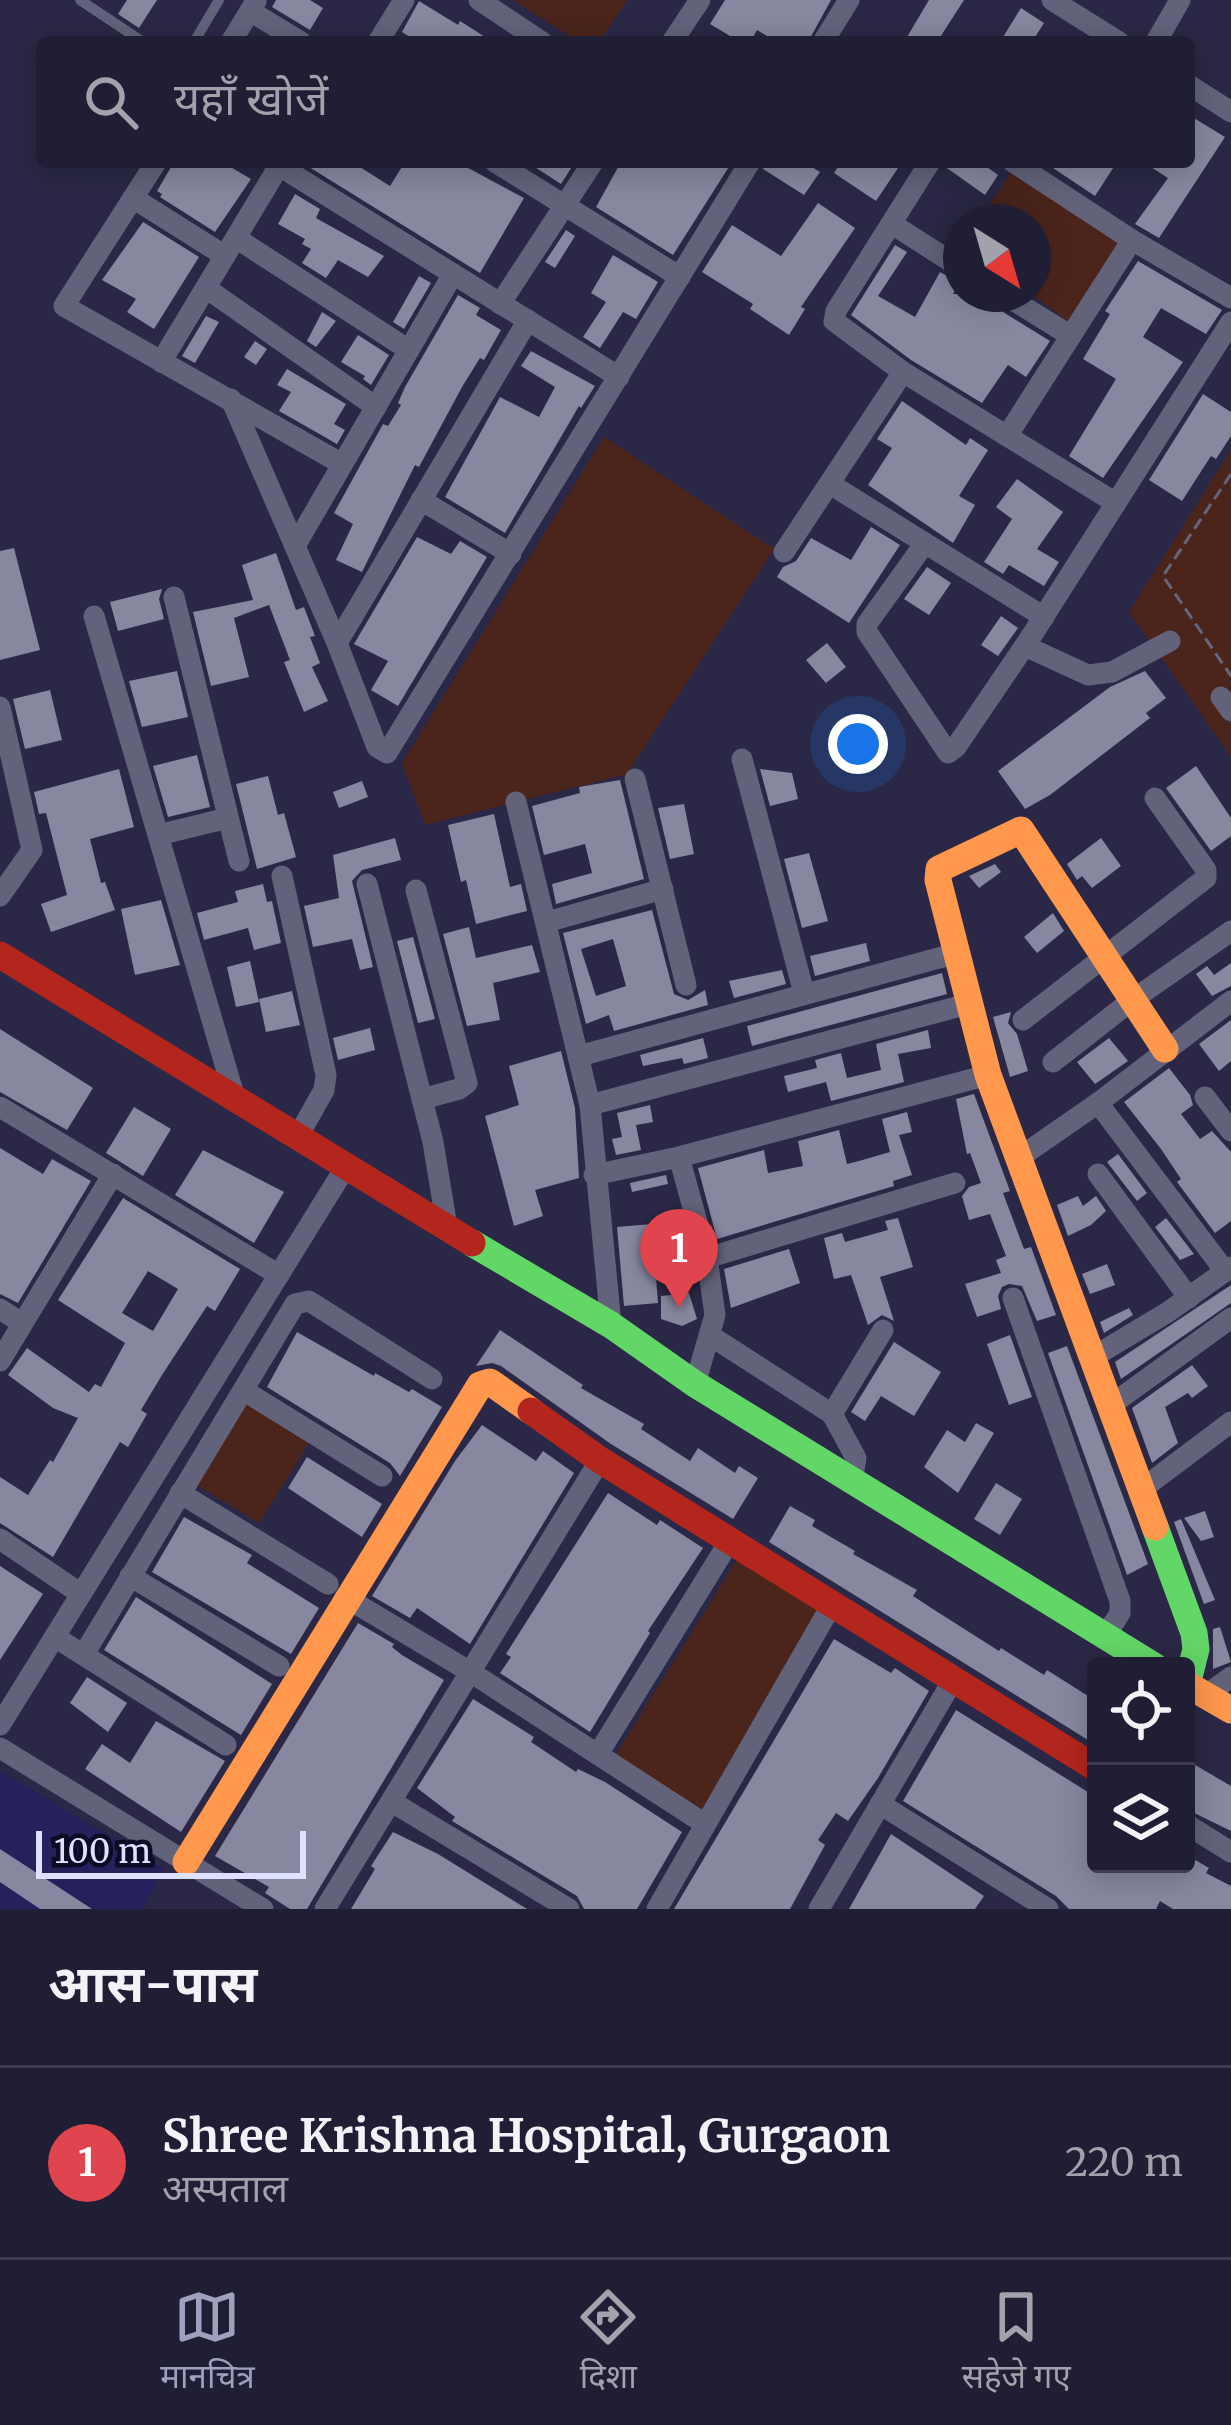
<!DOCTYPE html>
<html lang="hi">
<head>
<meta charset="utf-8">
<style>
  :root { --surface:#201e34; --page:#2d2b40; --text:#f1f3f6; --muted:#a2a2ac; --line:#3d3c4f; --accent:#9ea0be }
  body { margin:0; font-family:Merriweather,"Noto Sans Devanagari",serif; background:var(--page); color:var(--text) }
  .controls { position:absolute; right:36px; bottom:36px; display:grid; overflow:hidden; border-radius:12px; box-shadow:0 6px 30px #0003 }
  .controls button { width:108px; height:108px; display:grid; place-items:center; padding:0; border:0; border-bottom:3px solid var(--line); background:var(--surface); color:var(--text); font:60px sans-serif }
  .compass { position:absolute; left:943px; top:204px; width:108px; height:108px; border-radius:50%; background:var(--surface); box-shadow:0 6px 30px #0003; rotate:143deg }
  .scale { position:absolute; left:36px; bottom:30px; width:270px; box-sizing:border-box; padding-left:12px; border:6px solid #dde1fe; border-top:0; font-size:33px; line-height:42px; white-space:nowrap; color:#dde1fe; -webkit-text-stroke:9px #0b0b23; paint-order:stroke }
  .you { position:absolute; left:858px; top:744px; width:42px; height:42px; margin:-30px; border:9px solid #fff; border-radius:50%; background:#1a73e8; box-shadow:0 0 0 18px #1a73e833 }
  .badge { display:grid; place-items:center; width:78px; height:78px; border-radius:50%; background:var(--accent); color:#fff; font-size:39px; font-weight:700 }
  .pin { position:absolute; translate:-50% -99px; filter:drop-shadow(0 3px 6px #0008) }
  .pin::after { content:''; position:absolute; top:63px; width:42px; height:36px; background:inherit; clip-path:polygon(0 0,100% 0,50% 100%) }
  .list { margin:0; padding:0; list-style:none }
  h2 { display:flex; justify-content:space-between; align-items:center; height:156px; margin:0; padding:0 48px; font-size:51px }
  h2 small { font-size:39px; font-weight:400; color:var(--muted) }
  .list li { display:grid; grid-template-columns:78px 1fr auto; gap:36px; align-items:center; box-sizing:border-box; height:192px; padding:0 48px; border-top:3px solid var(--line) }
  .list b { display:block; font-size:45px; white-space:nowrap }
  .list p { margin:0; font-size:39px; white-space:nowrap; color:var(--muted) }
  .list em { font-size:39px; font-style:normal; color:var(--muted) }
  .icon { flex:none; width:66px; height:66px; fill:none; stroke:currentColor; stroke-width:2; stroke-linecap:round; stroke-linejoin:round }
  .map { position:relative; flex:none; width:1231px; height:1909px; overflow:hidden }
  .search { position:absolute; background:var(--surface); box-shadow:0 6px 30px #0003; left:36px; right:36px; top:36px; height:132px; display:flex; align-items:center; gap:30px; box-sizing:border-box; padding:0 42px; border-radius:12px; color:var(--muted); font-size:45px }
  .sheet { height:348px; background:var(--surface) }
  nav { display:flex; justify-content:space-around; align-items:center; box-sizing:border-box; height:168px; border-top:3px solid var(--line); background:var(--surface); font-size:33px; color:var(--muted) }
  nav a { display:grid; justify-items:center; gap:6px }
  nav .on { color:var(--accent) }
  .map>svg:first-child { display:block }
  .built { fill:#25215c }
  .green { fill:#4b251c }
  .building { fill:#8787a0; fill-rule:evenodd }
  .lines { fill:none; stroke-linecap:round; stroke-linejoin:round }
  .path { stroke:#66657c; stroke-width:3; stroke-dasharray:12 6; stroke-linecap:butt }
  .lane { stroke:#62637b; stroke-width:10 }
  .street { stroke:#62637b; stroke-width:21 }
  .fast { stroke:#63d668; stroke-width:27 }
  .slow { stroke:#ff974d; stroke-width:27 }
  .jam { stroke:#b3261e; stroke-width:27 }
</style>
</head>
<body>
<div class="map">
<svg width="1231" height="1909" viewBox="0 0 1231 1909">
  <rect width="100%" height="100%" fill="#2a2846"/>
  <!-- built -->
  <polygon class="built" points="0,1771 165,1869 142,1909 0,1909"/>
  <!-- green -->
  <g class="green">
    <polygon points="513,0 627,0 599,42 579,42"/>
    <polygon points="1011,173 1123,241 1071,324 1032,294 1033,222 978,222"/>
    <polygon points="604,437 774,549 627,774 425,825 402,763"/>
    <polygon points="1231,450 1231,756 1129,612"/>
    <polygon points="247,1403 310,1441 259,1523 197,1485"/>
    <polygon points="738,1558 825,1612 701,1810 615,1756"/>
  </g>
  <!-- building -->
  <g class="building">
    <polygon points="127,0 157,0 139,28 118,14"/>
    <polygon points="276,0 310,0 323,8 310,30 272,7"/>
    <polygon points="725,0 831,0 808,42 777,42 757,30 750,42 740,42 710,24"/>
    <polygon points="929,0 964,0 937,42 904,42"/>
    <polygon points="419,1 458,25 460,21 493,42 418,42 402,32"/>
    <polygon points="1021,8 1044,23 1032,42 1000,42"/>
    <polygon points="1189,115 1225,137 1159,238 1135,224 1168,178 1143,162 1189,162"/>
    <polygon points="174,162 222,162 251,179 215,232 160,197 162,194 157,191"/>
    <polygon points="301,162 352,162 390,186 405,162 457,162 524,198 480,273"/>
    <polygon points="527,162 575,162 561,184"/>
    <polygon points="621,162 732,162 673,255 596,207"/>
    <polygon points="765,162 804,162 820,172 804,195 763,169"/>
    <polygon points="841,162 902,162 876,201 834,173"/>
    <polygon points="945,162 980,162 998,175 985,195 944,166"/>
    <polygon points="1044,162 1117,162 1095,196"/>
    <polygon points="295,194 320,209 316,218 384,256 368,277 338,260 326,278 302,263 311,249 302,244 305,239 278,224"/>
    <polygon points="818,203 855,228 801,307 805,309 789,335 750,309 753,304 702,272 732,225 781,256"/>
    <polygon points="143,222 199,257 154,329 127,312 136,299 102,280"/>
    <polygon points="566,230 575,236 555,268 545,262"/>
    <polygon points="895,245 907,252 878,296 915,317 940,272 959,283 953,294 987,294 995,307 1050,341 1026,377 1008,365 982,403 911,360 851,315"/>
    <polygon points="613,255 658,282 636,319 623,312 600,348 583,337 606,302 591,293"/>
    <polygon points="1138,261 1222,310 1206,334 1161,308 1143,337 1183,362 1103,478 1069,456 1116,379 1083,359 1110,314 1105,311"/>
    <polygon points="419,276 431,283 404,329 393,322"/>
    <polygon points="458,295 480,308 476,315 501,330 484,360 480,358 462,387 419,467 415,465 362,572 336,560 353,524 334,513 383,424 388,426 401,405 398,403 405,387"/>
    <polygon points="322,312 336,321 316,347 307,341"/>
    <polygon points="206,316 219,322 195,363 182,356"/>
    <polygon points="358,335 389,355 371,385 363,379 365,376 341,362"/>
    <polygon points="255,341 267,349 256,365 244,357"/>
    <polygon points="531,351 595,386 581,408 579,406 505,533 445,497 500,397 539,417 555,387 521,366"/>
    <polygon points="287,369 346,404 334,424 345,430 337,444 279,411 291,392 277,385"/>
    <polygon points="1203,394 1231,412 1231,436 1216,459 1211,456 1182,501 1149,480"/>
    <polygon points="902,401 966,445 970,438 988,450 959,496 975,505 953,543 868,485 892,448 877,439"/>
    <polygon points="1017,479 1063,512 1037,549 1059,562 1044,586 1009,565 1003,574 984,562 1012,519 996,507"/>
    <polygon points="871,527 900,545 849,623 777,577 783,567 796,561 811,538 851,560"/>
    <polygon points="417,537 451,554 460,541 487,557 398,706 371,690 388,661 354,644"/>
    <polygon points="14,548 40,650 0,660 0,551"/>
    <polygon points="276,553 296,610 304,607 315,636 310,637 320,663 312,667 328,701 304,712 284,662 290,660 269,605 234,618 249,677 211,686 193,612 253,600 242,565"/>
    <polygon points="927,567 951,583 929,615 904,599"/>
    <polygon points="162,589 159,599 164,619 118,631 110,602"/>
    <polygon points="1001,616 1018,628 998,656 981,645"/>
    <polygon points="827,643 846,667 826,683 806,660"/>
    <polygon points="177,671 188,717 142,727 129,681"/>
    <polygon points="1145,671 1166,698 1146,713 1150,718 1050,795 1025,809 998,771 1110,687"/>
    <polygon points="50,690 62,740 25,749 13,699"/>
    <polygon points="197,755 210,807 168,817 153,766"/>
    <polygon points="1196,766 1231,818 1231,836 1211,851 1166,788"/>
    <polygon points="119,769 134,827 90,839 101,883 105,882 115,910 51,932 41,904 67,895 46,813 39,814 34,792"/>
    <polygon points="760,769 792,773 798,799 770,806"/>
    <polygon points="268,776 278,815 284,813 296,857 257,869 236,784"/>
    <polygon points="620,780 644,879 556,904 552,884 592,873 585,844 544,855 532,806 580,793 579,787"/>
    <polygon points="362,781 368,797 339,808 333,792"/>
    <polygon points="684,804 694,854 670,859 658,808"/>
    <polygon points="494,814 510,887 521,884 527,911 476,924 466,880 461,882 448,825"/>
    <polygon points="395,838 401,860 362,870 352,881 373,967 360,970 352,939 313,947 304,906 339,898 333,855"/>
    <polygon points="1101,838 1121,866 1092,888 1082,876 1077,880 1067,864"/>
    <polygon points="809,853 828,921 802,928 784,859"/>
    <polygon points="995,864 1001,872 979,888 969,876"/>
    <polygon points="263,884 267,902 272,901 281,943 254,950 248,928 204,940 197,913 238,902 235,891"/>
    <polygon points="161,900 180,965 135,975 121,909"/>
    <path d="M652 910 674 994 688 1000 705 990 708 1005 614 1031 609 1015 586 1024 563 933ZM613 939 626 986 596 996 581 949Z"/>
    <polygon points="1053,913 1064,931 1037,953 1024,937"/>
    <polygon points="469,927 476,958 532,945 540,972 493,983 500,1020 467,1026 443,934"/>
    <polygon points="413,937 435,1019 418,1023 397,941"/>
    <polygon points="866,943 870,961 815,976 810,956"/>
    <polygon points="250,961 259,1002 236,1007 227,967"/>
    <polygon points="1231,963 1231,986 1212,996 1196,974 1207,966 1214,975"/>
    <polygon points="782,970 786,984 734,998 729,981"/>
    <polygon points="942,973 947,994 752,1046 747,1026"/>
    <polygon points="292,991 300,1025 266,1032 259,999"/>
    <polygon points="1011,1012 1008,1023 1017,1034 1028,1071 1010,1077 993,1017"/>
    <polygon points="1231,1020 1231,1061 1219,1071 1199,1044"/>
    <polygon points="370,1028 375,1050 338,1060 333,1038"/>
    <polygon points="0,1029 93,1088 67,1130 0,1092"/>
    <polygon points="928,1030 931,1048 898,1054 904,1082 831,1101 826,1082 788,1092 784,1076 817,1068 815,1060 841,1053 847,1078 881,1070 876,1044"/>
    <polygon points="703,1038 708,1058 684,1064 682,1058 643,1066 640,1055"/>
    <polygon points="1109,1038 1128,1061 1095,1084 1077,1062"/>
    <polygon points="561,1051 575,1108 579,1178 535,1190 543,1216 514,1226 485,1116 519,1105 509,1066"/>
    <polygon points="1169,1068 1190,1095 1193,1105 1181,1114 1200,1139 1212,1131 1231,1152 1231,1221 1215,1233 1177,1182 1181,1179 1161,1149 1124,1102"/>
    <polygon points="974,1094 1010,1191 1003,1193 1024,1249 1031,1247 1056,1315 1037,1321 1022,1286 1009,1284 1002,1287 998,1296 1001,1309 977,1317 965,1284 1001,1273 996,1260 1006,1256 990,1214 969,1220 962,1196 969,1187 981,1183 970,1153 967,1154 956,1099"/>
    <polygon points="650,1105 653,1122 636,1125 641,1150 616,1155 612,1139 622,1137 617,1113"/>
    <polygon points="134,1107 171,1129 143,1176 106,1153"/>
    <polygon points="907,1112 912,1132 899,1135 912,1175 893,1181 894,1186 717,1239 698,1168 764,1150 768,1173 803,1166 798,1141 839,1130 847,1164 859,1161 890,1152 882,1119"/>
    <polygon points="0,1148 43,1174 52,1159 91,1181 18,1303 0,1294"/>
    <polygon points="203,1150 284,1192 254,1243 175,1195"/>
    <polygon points="1118,1154 1147,1193 1137,1201 1107,1162"/>
    <polygon points="666,1175 668,1184 632,1192 630,1183"/>
    <polygon points="1078,1196 1083,1206 1096,1196 1106,1211 1091,1225 1068,1236 1057,1205"/>
    <path d="M123 1198 240 1269 215 1311 207 1306 162 1375 141 1410 147 1414 128 1447 120 1442 53 1557 0 1523V1477L28 1495 50 1460 53 1462 78 1418 53 1408 8 1375 27 1348 89 1392 95 1384 101 1387 125 1343 58 1300ZM148 1271 178 1289 153 1331 122 1313Z"/>
    <polygon points="898,1218 913,1267 880,1277 894,1321 882,1315 868,1325 851,1275 834,1279 824,1238 842,1233 845,1242 888,1230 885,1221"/>
    <polygon points="1166,1218 1194,1254 1180,1260 1155,1227"/>
    <polygon points="652,1224 658,1303 624,1306 617,1227"/>
    <polygon points="789,1249 800,1283 731,1308 724,1269"/>
    <polygon points="1107,1264 1115,1285 1090,1294 1082,1274"/>
    <polygon points="1231,1285 1231,1303 1121,1379 1115,1362"/>
    <polygon points="689,1293 697,1319 682,1326 661,1319 661,1296"/>
    <polygon points="1129,1308 1133,1315 1104,1333 1100,1322"/>
    <polygon points="500,1330 583,1385 581,1388 644,1424 641,1429 690,1461 698,1448 735,1473 739,1466 758,1478 733,1519 611,1444 501,1366 492,1363 476,1366"/>
    <polygon points="297,1332 374,1376 375,1373 409,1392 412,1389 442,1407 400,1476 390,1463 267,1387"/>
    <polygon points="1010,1335 1032,1397 1009,1405 987,1344"/>
    <polygon points="894,1342 941,1372 914,1416 881,1396 865,1421 851,1412"/>
    <polygon points="1067,1346 1148,1564 1127,1575 1048,1353"/>
    <polygon points="1192,1365 1208,1386 1192,1398 1188,1393 1165,1407 1178,1443 1152,1463 1132,1408"/>
    <polygon points="976,1423 994,1433 958,1493 924,1467 947,1430 965,1442"/>
    <polygon points="482,1425 536,1461 543,1451 574,1473 470,1644 417,1608 410,1618 372,1596 455,1461"/>
    <polygon points="307,1457 382,1504 362,1537 288,1488"/>
    <polygon points="996,1483 1022,1499 1000,1535 974,1519"/>
    <polygon points="608,1493 657,1525 660,1520 703,1548 648,1631 650,1633 590,1732 500,1673 511,1657 506,1654"/>
    <polygon points="790,1506 815,1520 812,1526 855,1551 853,1554 917,1590 913,1596 936,1611 999,1651 1001,1648 1044,1675 1047,1670 1096,1701 1096,1745 769,1542"/>
    <polygon points="1205,1511 1214,1537 1201,1541 1184,1518"/>
    <polygon points="184,1517 252,1555 247,1563 319,1608 291,1654 152,1572"/>
    <polygon points="1181,1519 1215,1600 1204,1604 1174,1522"/>
    <polygon points="0,1566 43,1594 0,1660"/>
    <polygon points="136,1597 272,1684 241,1735 104,1650"/>
    <polygon points="358,1623 394,1644 392,1647 402,1655 444,1680 307,1909 290,1909 265,1893 269,1887 215,1856"/>
    <polygon points="1220,1627 1231,1662 1213,1669 1213,1629"/>
    <polygon points="834,1639 891,1673 895,1668 929,1691 878,1778 848,1821 836,1813 818,1840 825,1845 790,1909 674,1909"/>
    <polygon points="87,1677 127,1703 108,1732 70,1703"/>
    <polygon points="473,1699 534,1737 531,1742 576,1772 578,1769 605,1782 682,1832 637,1909 584,1909 577,1896 452,1821 455,1817 417,1788"/>
    <polygon points="956,1710 1096,1797 1096,1864 1186,1864 1186,1856 1192,1858 1209,1868 1206,1873 1231,1886 1231,1909 1173,1909 1160,1901 1156,1909 1069,1909 1056,1896 903,1801"/>
    <polygon points="156,1721 225,1761 181,1832 85,1769 102,1744 130,1763"/>
    <polygon points="1190,1762 1231,1786 1231,1831 1186,1809 1186,1770"/>
    <polygon points="393,1832 438,1854 527,1909 351,1909 375,1869 371,1866"/>
    <polygon points="891,1834 984,1896 975,1909 849,1909"/>
    <polygon points="0,1849 92,1909 40,1909 0,1882"/>
  </g>
  <g class="lines">
    <!-- path -->
    <polyline class="path" points="1231,474 1163,576 1231,676"/>
    <!-- lane -->
    <g class="lane">
      <polyline points="80,0 143,42"/>
      <polyline points="194,42 219,0"/>
    </g>
    <!-- street -->
    <g class="street">
      <polyline points="479,0 542,42"/>
      <polyline points="1052,0 1119,42"/>
      <polyline points="250,11 301,42"/>
      <polyline points="231,42 256,1"/>
      <polyline points="378,42 404,0"/>
      <polyline points="672,42 700,0"/>
      <polyline points="823,42 849,0"/>
      <polyline points="1156,42 1180,0"/>
      <polyline points="1189,85 1231,112"/>
      <polyline points="156,162 64,306 342,464"/>
      <polyline points="273,162 619,377"/>
      <polyline points="495,162 680,277"/>
      <polyline points="930,162 836,311 834,321 903,372 1116,503"/>
      <polyline points="1013,162 1132,240 1231,298"/>
      <polyline points="133,198 225,256"/>
      <polyline points="892,224 961,268"/>
      <polyline points="236,238 409,350"/>
      <polyline points="206,288 376,407"/>
      <polyline points="1003,294 1071,336"/>
      <polyline points="500,304 593,162"/>
      <polyline points="161,362 279,166"/>
      <polyline points="231,399 337,643 377,747 387,753 750,162"/>
      <polyline points="1007,436 1132,240"/>
      <polyline points="830,484 1044,617"/>
      <polyline points="421,500 511,554"/>
      <polyline points="925,543 867,624 867,632 948,753 956,747 1032,635 1231,322"/>
      <polyline points="295,546 453,274"/>
      <polyline points="784,552 903,372"/>
      <polyline points="174,597 239,861"/>
      <polyline points="94,616 236,1102"/>
      <polyline points="337,643 528,320"/>
      <polyline points="1025,646 1088,675 1112,672 1170,641"/>
      <polyline points="1221,697 1231,711"/>
      <polyline points="0,707 32,850 0,896"/>
      <polyline points="742,759 804,993"/>
      <polyline points="635,779 686,985"/>
      <polyline points="516,802 590,1105 611,1325"/>
      <polyline points="158,835 228,818"/>
      <polyline points="282,876 326,1075 324,1090 297,1138"/>
      <polyline points="367,884 433,1142 447,1227"/>
      <polyline points="416,890 467,1083 459,1089 422,1099"/>
      <polyline points="547,922 663,889"/>
      <polyline points="1023,1020 1206,878 1206,870 1155,798"/>
      <polyline points="579,1056 957,953"/>
      <polyline points="1053,1062 1131,1001 1231,931"/>
      <polyline points="1205,1097 1231,1131"/>
      <polyline points="1098,1103 1225,1271"/>
      <polyline points="590,1105 968,1004"/>
      <polyline points="0,1107 279,1275"/>
      <polyline points="679,1157 707,1258 715,1315 695,1384"/>
      <polyline points="1020,1157 1098,1103 1231,1001"/>
      <polyline points="1098,1174 1189,1298"/>
      <polyline points="594,1175 679,1157 988,1075"/>
      <polyline points="707,1258 955,1183"/>
      <polyline points="1013,1298 1120,1601 1120,1613 1105,1637"/>
      <polyline points="0,1309 22,1323"/>
      <polyline points="711,1336 832,1414"/>
      <polyline points="1093,1357 1168,1312 1231,1267"/>
      <polyline points="0,1361 113,1174"/>
      <polyline points="243,1390 382,1476"/>
      <polyline points="1111,1405 1231,1318"/>
      <polyline points="852,1482 856,1458 832,1414 883,1330"/>
      <polyline points="1142,1489 1231,1422"/>
      <polyline points="180,1493 328,1584"/>
      <polyline points="0,1539 81,1594"/>
      <polyline points="130,1576 279,1666"/>
      <polyline points="345,1597 472,1673 705,1824"/>
      <polyline points="55,1637 226,1745"/>
      <polyline points="84,1654 295,1304 309,1301 432,1379"/>
      <polyline points="1206,1695 1231,1677"/>
      <polyline points="0,1725 345,1168"/>
      <polyline points="0,1748 263,1909"/>
      <polyline points="598,1754 729,1542"/>
      <polyline points="392,1802 569,1909"/>
      <polyline points="880,1804 1048,1909"/>
      <polyline points="1186,1824 1231,1852"/>
      <polyline points="325,1909 600,1460"/>
      <polyline points="657,1909 831,1606"/>
      <polyline points="819,1909 953,1680"/>
    </g>
    <!-- fast -->
    <g class="fast">
      <polyline points="472,1243 611,1325 695,1384 1154,1666"/>
      <polyline points="1155,1527 1194,1633 1196,1649 1187,1685"/>
    </g>
    <!-- slow -->
    <g class="slow">
      <polyline points="1155,1527 988,1075 938,880 939,869 1021,830 1165,1049"/>
      <polyline points="1186,1684 1231,1710"/>
      <polyline points="186,1862 480,1385 490,1382 531,1411"/>
    </g>
    <!-- jam -->
    <g class="jam">
      <polyline points="0,955 472,1243"/>
      <polyline points="531,1411 600,1460 1096,1768"/>
    </g>
  </g>
</svg>
<div class="controls">
<button><svg class="icon" aria-label="locate" viewBox="0 0 24 24"><circle cx="12" cy="12" r="6"/><path d="M12 2v4M12 18v4M2 12h4M18 12h4"/></svg></button>
<button><svg class="icon" aria-label="layers" viewBox="0 0 24 24"><path d="M12 4l9 5-9 5-9-5zM3 14l9 5 9-5"/></svg></button>
</div>
<svg class="compass" viewBox="-18 -18 36 36"><path d="M0-13l5 13h-10z" fill="#e53935"/><path d="M0 13l5-13h-10z" fill="#a2a2ac"/></svg>
<div class="scale">100 m</div>
<div class="you"></div>
<div class="pin badge" style="left:679px;top:1308px;background:#e0444e">1</div>
<div class="search"><svg class="icon" aria-label="search" viewBox="0 0 24 24"><circle cx="10" cy="10" r="6"/><path d="M15 15l6 6"/></svg>यहाँ खोजें</div>
</div>
<section class="sheet">
<h2>आस-पास<small></small></h2>
<ul class="list">
<li><span class="badge" style="background:#e0444e">1</span><div><b>Shree Krishna Hospital, Gurgaon</b><p>अस्पताल</p></div><em>220 m</em></li>
</ul>
</section>
<nav>
<a class="on"><svg class="icon" aria-label="map" viewBox="0 0 24 24"><path d="M3 6l6-2 6 2 6-2v14l-6 2-6-2-6 2zM9 4v14M15 6v14"/></svg>मानचित्र</a>
<a><svg class="icon" aria-label="directions" viewBox="0 0 24 24"><path d="M12 3l9 9-9 9-9-9zM9 14v-3h6M13 9l2 2-2 2"/></svg>दिशा</a>
<a><svg class="icon" aria-label="saved" viewBox="0 0 24 24"><path d="M7 4h10v16l-5-4-5 4z"/></svg>सहेजे गए</a>
</nav>
</body>
</html>
